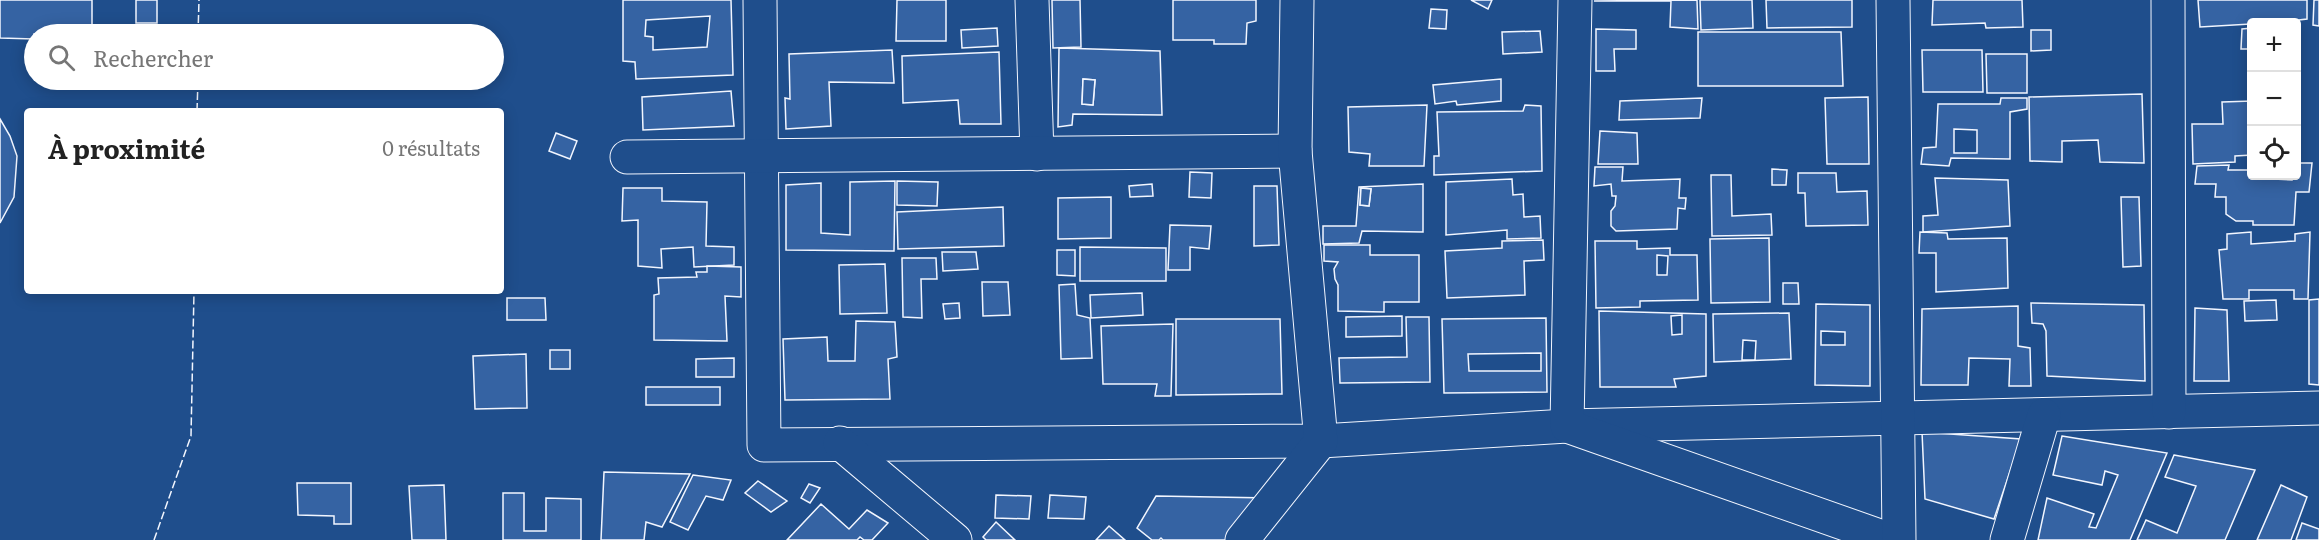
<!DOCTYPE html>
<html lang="fr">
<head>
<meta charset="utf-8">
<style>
  :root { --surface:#fff; --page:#f2f2f2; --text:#222; --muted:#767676; --line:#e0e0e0 }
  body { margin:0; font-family:Literata,serif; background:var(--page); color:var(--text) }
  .controls { position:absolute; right:18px; top:18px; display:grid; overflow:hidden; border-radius:6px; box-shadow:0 3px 15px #0003 }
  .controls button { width:54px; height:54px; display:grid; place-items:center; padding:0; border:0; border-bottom:2px solid var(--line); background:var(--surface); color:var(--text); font:30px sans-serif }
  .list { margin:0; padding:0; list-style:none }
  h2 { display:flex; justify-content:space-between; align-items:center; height:78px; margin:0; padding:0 24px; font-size:26px }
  h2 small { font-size:20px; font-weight:400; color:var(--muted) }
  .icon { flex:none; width:33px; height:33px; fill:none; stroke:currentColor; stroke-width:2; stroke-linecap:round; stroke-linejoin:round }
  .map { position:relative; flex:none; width:2319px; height:540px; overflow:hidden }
  .search { position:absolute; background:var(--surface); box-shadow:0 3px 15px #0003; left:24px; top:24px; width:480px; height:66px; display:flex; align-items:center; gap:15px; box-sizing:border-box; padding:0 21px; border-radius:33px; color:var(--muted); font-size:22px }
  .panel { position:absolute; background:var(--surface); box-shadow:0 3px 15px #0003; left:24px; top:108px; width:480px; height:186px; border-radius:6px }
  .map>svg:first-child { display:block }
  .building { fill:#3563a3; stroke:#f2f6ff; stroke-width:1.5; fill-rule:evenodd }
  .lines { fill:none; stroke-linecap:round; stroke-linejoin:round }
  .minor-casing { stroke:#f2f6ff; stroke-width:35 }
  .minor { stroke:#1f4e8c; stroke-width:33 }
  .fence { stroke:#f2f6ff; stroke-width:1.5; stroke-dasharray:8 3; stroke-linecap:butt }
</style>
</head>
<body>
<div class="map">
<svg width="2319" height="540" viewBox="0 0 2319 540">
  <rect width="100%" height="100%" fill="#1f4e8c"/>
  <!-- building -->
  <g class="building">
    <polygon points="0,0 92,0 92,34 34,34 34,39 0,38"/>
    <rect x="136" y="0" width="21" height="23"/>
    <path d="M623 0H731L733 75 636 79 635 62 623 61ZM710 16 707 47 653 50V37L645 36 646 20Z"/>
    <polygon points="897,0 946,0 946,41 896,41"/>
    <polygon points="1052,0 1080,0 1081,47 1053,48"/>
    <polygon points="1173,0 1256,0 1256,21 1247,23 1246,44 1214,44 1214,40 1173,40"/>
    <polygon points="1471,0 1492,0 1488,9"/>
    <polygon points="1697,0 1698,29 1670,27 1671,1 1594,1"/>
    <polygon points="1700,0 1752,0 1753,28 1701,30"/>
    <polygon points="1766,0 1852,0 1852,27 1767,28"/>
    <polygon points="1933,0 2022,0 2023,27 1986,28 1985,23 1932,25"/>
    <polygon points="2198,0 2307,0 2307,19 2299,20 2300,27 2296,27 2296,22 2285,22 2200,27"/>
    <polygon points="2314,0 2319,0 2319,26 2313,25"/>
    <polygon points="1431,9 1447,10 1446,29 1429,28"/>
    <polygon points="997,28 998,46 962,48 961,30"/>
    <polygon points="2252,28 2252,49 2241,49 2242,29"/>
    <polygon points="1596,29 1636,30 1636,49 1614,49 1615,71 1596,71"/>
    <polygon points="2031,30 2051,30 2051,50 2031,51"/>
    <polygon points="1540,31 1542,52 1503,54 1502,32"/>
    <polygon points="1698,32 1841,32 1843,86 1698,86"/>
    <path d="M1059 48 1160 51 1162 115 1073 114 1072 125 1058 127ZM1083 79 1095 80 1093 105 1082 104Z"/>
    <polygon points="892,50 894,83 829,82 831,126 786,129 785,98 790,99 789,54"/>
    <polygon points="1922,50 1982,50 1983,92 1923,92"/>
    <polygon points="999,52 1001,124 960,124 958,100 903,103 902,56"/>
    <polygon points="1986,54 2027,54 2027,93 1987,93"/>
    <polygon points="1083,79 1095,80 1093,105 1082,104"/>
    <polygon points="1501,79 1501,101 1457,105 1456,101 1435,104 1433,85"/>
    <polygon points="731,91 734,126 643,130 642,97"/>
    <polygon points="2142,94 2144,163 2100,162 2098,140 2062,141 2062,162 2030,161 2029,97"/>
    <polygon points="1868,97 1869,164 1827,164 1825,98"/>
    <polygon points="1702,98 1700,118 1619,120 1620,101"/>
    <path d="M2001 98H2027V109L2010 112V159L1951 158 1949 166 1921 164 1923 148 1936 147 1938 104H2000ZM1954 129 1977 130V153H1954Z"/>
    <polygon points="2252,101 2252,155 2235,156 2235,162 2193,164 2192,124 2223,124 2222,102"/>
    <polygon points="1427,105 1424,166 1369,166 1370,154 1349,152 1348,107"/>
    <polygon points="1525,105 1541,106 1542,171 1434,175 1434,156 1439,156 1437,112 1523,111"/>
    <polygon points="0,119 10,136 17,156 14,197 0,223"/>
    <polygon points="1600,131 1637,133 1638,164 1598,164"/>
    <polygon points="556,133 577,141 570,159 549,151"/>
    <polygon points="2296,163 2312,163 2309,192 2296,192 2294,225 2253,225 2253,221 2236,221 2226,214 2226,197 2215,197 2216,184 2195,184 2197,166 2229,165 2228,170 2252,170 2252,176 2274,176 2274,179 2292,180 2292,176 2296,176"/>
    <polygon points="1595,167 1623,167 1622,181 1680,179 1679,198 1686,198 1685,209 1678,208 1677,229 1616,231 1611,226 1611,211 1615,206 1616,196 1612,196 1611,184 1594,186"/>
    <polygon points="1772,169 1787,170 1786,185 1772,185"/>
    <polygon points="1190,172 1212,173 1211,198 1189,197"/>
    <polygon points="1798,173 1836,173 1837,192 1867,191 1868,225 1806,226 1805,193 1798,193"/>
    <polygon points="1711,175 1731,175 1732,216 1771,214 1772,235 1712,236"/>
    <polygon points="1935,178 2008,180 2010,226 1923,232 1923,216 1938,215"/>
    <polygon points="1512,179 1513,195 1523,194 1524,217 1540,216 1541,238 1507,239 1507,230 1446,235 1446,182"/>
    <polygon points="895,181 894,251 786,250 786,185 821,183 821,233 850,235 850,182"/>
    <polygon points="897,181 938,182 937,206 897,205"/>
    <polygon points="1152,184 1153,196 1130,197 1129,186"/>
    <path d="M1423 184V232L1362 231 1359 243 1323 244V226H1356L1359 187ZM1361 188 1371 189 1369 206 1360 205Z"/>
    <polygon points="1254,186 1277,186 1279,245 1254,246"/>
    <polygon points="623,188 662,188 662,201 707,202 706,246 734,247 734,265 694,267 693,247 661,249 662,268 638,266 638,220 622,221"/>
    <polygon points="1361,188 1371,189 1369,206 1360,205"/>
    <polygon points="1111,197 1111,238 1058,239 1058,198"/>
    <polygon points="2121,197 2139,197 2141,266 2123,267"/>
    <polygon points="1003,207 1004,246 898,249 897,212"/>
    <polygon points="1170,225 1211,226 1209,249 1190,247 1190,270 1168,270"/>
    <polygon points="1920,232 1947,233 1948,239 2007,238 2008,288 1936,292 1936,253 1919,253"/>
    <polygon points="2251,232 2251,244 2295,241 2295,234 2310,232 2308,299 2294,299 2294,290 2249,290 2249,299 2223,299 2219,250 2227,249 2227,234"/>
    <polygon points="1769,238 1770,302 1711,303 1710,239"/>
    <polygon points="1543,240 1544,260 1524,261 1525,295 1447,298 1445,251 1502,248 1502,241"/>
    <path d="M1595 241H1637V249L1670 248V255H1697L1698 300 1640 301V307L1596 308ZM1657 255 1668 256 1667 275H1657Z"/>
    <polygon points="1324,245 1370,245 1370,255 1419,255 1419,302 1384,302 1384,312 1338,311 1338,285 1335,279 1334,269 1338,262 1324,261"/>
    <polygon points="1080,247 1166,248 1166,281 1080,281"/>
    <polygon points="1057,250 1075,250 1075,276 1057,275"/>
    <polygon points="942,252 976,252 978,269 943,271"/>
    <polygon points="902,258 936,258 937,279 921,279 922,318 903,317"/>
    <polygon points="885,264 887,313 840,314 839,265"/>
    <polygon points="707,266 741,267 741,297 725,296 727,341 654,340 654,295 659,294 658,278 697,277 696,272 707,272"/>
    <polygon points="982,282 1008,282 1010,315 983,316"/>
    <polygon points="1783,283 1798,283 1799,304 1783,304"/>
    <polygon points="1075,284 1077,315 1090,318 1092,358 1061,359 1059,285"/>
    <polygon points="1142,293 1143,315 1091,318 1090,295"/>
    <polygon points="507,298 545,298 546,320 507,320"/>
    <polygon points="2319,299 2319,385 2309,384 2309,300"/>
    <polygon points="2276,300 2277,320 2245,321 2244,301"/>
    <polygon points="959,303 960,318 945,319 943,304"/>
    <polygon points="2031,303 2144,305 2145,381 2047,376 2046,331 2043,324 2032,323"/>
    <path d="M1816 304 1870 305V386L1815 385ZM1821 331 1845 332V345H1821Z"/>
    <polygon points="2018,306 2018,346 2030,348 2031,386 2009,386 2010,359 1969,358 1968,385 1921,385 1922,309"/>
    <polygon points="2195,308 2227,310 2229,381 2194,381"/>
    <path d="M1599 311 1706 314V376L1674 379 1676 387H1600ZM1682 315V334L1672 335 1671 316Z"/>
    <path d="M1789 313 1791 359 1714 362 1713 314ZM1743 340 1756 341 1755 360H1742Z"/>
    <polygon points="1402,316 1402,336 1346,337 1346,317"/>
    <polygon points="1406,317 1429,317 1430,382 1340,383 1339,358 1407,357"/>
    <path d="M1546 318 1547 392 1444 393 1442 319ZM1541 353V371H1469L1468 354Z"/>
    <polygon points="1176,319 1280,319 1282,394 1176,395"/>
    <polygon points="856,321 895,322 897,357 888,359 890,399 785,400 783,339 827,337 828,361 855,361"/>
    <polygon points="1173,324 1171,396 1155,396 1157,384 1103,384 1101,326"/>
    <rect x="550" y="350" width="20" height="19"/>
    <polygon points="526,354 527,408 475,409 473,356"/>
    <polygon points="734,358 734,377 696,377 696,359"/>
    <rect x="646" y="387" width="74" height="18"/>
    <polygon points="1922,432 2021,439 1994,519 1925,499"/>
    <polygon points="2062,436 2167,453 2130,540 2038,540 2047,498 2094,514 2089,527 2096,528 2118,475 2105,471 2102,485 2053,475"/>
    <polygon points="2174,455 2255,470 2225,540 2137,540 2146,520 2177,533 2196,486 2165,477"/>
    <polygon points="604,472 690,474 662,527 646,522 644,540 601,540"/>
    <polygon points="693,475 731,480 723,500 706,496 688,530 670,522"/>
    <polygon points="758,481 787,501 771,512 745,493"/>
    <polygon points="297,483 351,483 351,524 334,524 334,516 298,515"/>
    <polygon points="809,484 820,488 810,503 801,498"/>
    <polygon points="444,485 446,540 412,540 409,486"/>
    <polygon points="2281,485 2307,497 2291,540 2257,540"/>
    <polygon points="503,493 524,493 524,531 546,531 546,498 581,499 581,540 503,540"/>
    <polygon points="996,495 1031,496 1029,519 995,518"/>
    <polygon points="1050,495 1086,497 1084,519 1048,518"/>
    <polygon points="1156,496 1270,498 1233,540 1163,540 1161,538 1159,540 1152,540 1137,528"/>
    <polygon points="821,504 849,529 867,510 888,523 872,540 864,540 860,537 857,540 787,540"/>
    <polygon points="996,522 1015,540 986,540 983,537"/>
    <polygon points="2302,523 2319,529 2319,540 2296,540"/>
    <polygon points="1109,526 1125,540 1096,540"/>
  </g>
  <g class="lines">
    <defs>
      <g id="minor">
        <polyline points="760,0 764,445 1321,441 1567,426 2319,408"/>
        <polyline points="1032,0 1037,154"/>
        <polyline points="1575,0 1567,426 1891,540"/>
        <polyline points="1893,0 1899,540"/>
        <polyline points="2168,0 2169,412"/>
        <polyline points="627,157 1295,151"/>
        <polyline points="840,443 955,540"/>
        <polyline points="1242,540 1321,441 1295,151 1297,0"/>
        <polyline points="2007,540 2044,415"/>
      </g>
    </defs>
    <!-- minor casing -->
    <use href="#minor" class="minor-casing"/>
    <!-- minor -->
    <use href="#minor" class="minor"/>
    <!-- fence -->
    <g class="fence">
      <polyline points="198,34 199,0"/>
      <polyline points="197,111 198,80"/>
      <polyline points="154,540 191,436 194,291"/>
    </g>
  </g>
</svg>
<div class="controls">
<button>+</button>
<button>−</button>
<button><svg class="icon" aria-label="locate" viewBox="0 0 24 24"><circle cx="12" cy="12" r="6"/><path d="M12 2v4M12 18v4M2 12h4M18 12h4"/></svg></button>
</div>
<div class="search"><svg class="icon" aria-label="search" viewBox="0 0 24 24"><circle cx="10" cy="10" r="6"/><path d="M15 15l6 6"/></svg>Rechercher</div>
<section class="panel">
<h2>À proximité<small>0 résultats</small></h2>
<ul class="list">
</ul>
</section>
</div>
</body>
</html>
